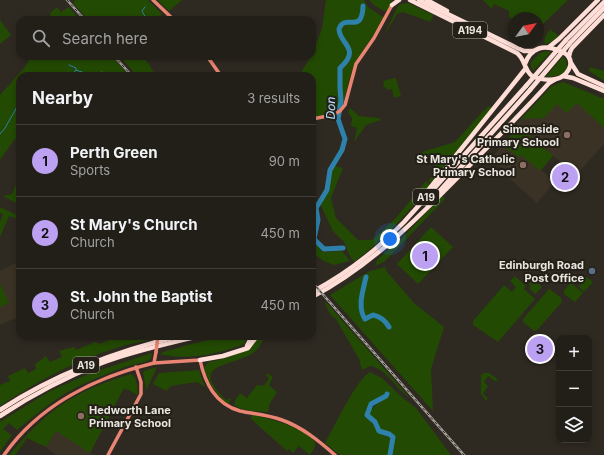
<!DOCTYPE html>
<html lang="en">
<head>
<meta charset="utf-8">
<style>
  :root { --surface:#221f19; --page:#2a2722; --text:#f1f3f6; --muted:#a2a2a2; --line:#3f3d38; --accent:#bca0f2 }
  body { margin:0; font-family:Inter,sans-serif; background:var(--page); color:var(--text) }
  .controls { position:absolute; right:12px; bottom:12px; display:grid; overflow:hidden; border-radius:8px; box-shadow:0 2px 6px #0003 }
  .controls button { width:36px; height:36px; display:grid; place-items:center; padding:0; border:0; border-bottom:1px solid var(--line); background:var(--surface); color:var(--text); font:20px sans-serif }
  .compass { position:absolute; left:508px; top:12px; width:36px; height:36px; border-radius:50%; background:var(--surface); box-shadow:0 2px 6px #0003; rotate:57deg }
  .you { position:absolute; left:390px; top:239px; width:14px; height:14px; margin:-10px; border:3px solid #fff; border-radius:50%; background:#1a73e8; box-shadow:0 0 0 6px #1a73e833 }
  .badge { display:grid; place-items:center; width:26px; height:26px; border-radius:50%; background:var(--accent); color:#111; font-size:13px; font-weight:700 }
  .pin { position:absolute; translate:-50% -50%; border:2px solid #fff; box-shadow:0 1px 4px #0006 }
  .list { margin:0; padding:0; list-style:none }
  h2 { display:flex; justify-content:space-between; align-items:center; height:52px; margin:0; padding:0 16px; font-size:17px }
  h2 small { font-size:13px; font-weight:400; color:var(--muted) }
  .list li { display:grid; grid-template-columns:26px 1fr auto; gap:12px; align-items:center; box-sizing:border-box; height:72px; padding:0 16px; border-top:1px solid var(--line) }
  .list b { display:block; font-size:15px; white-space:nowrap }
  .list p { margin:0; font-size:13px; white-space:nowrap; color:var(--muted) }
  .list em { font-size:13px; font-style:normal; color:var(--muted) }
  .icon { flex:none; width:22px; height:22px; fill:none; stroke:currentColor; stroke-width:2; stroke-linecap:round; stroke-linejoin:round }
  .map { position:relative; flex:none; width:604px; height:455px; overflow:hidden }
  .search { position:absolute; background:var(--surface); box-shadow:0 2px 6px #0003; left:16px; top:16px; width:300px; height:44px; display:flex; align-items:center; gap:10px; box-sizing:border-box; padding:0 14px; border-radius:12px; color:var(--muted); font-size:15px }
  .panel { position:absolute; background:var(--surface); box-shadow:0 2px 6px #0003; left:16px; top:72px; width:300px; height:268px; border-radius:12px }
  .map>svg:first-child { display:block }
  .built { fill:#3a3224 }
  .green { fill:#234a03 }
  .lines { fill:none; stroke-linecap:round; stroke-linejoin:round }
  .stream { stroke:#2e81aa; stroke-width:1 }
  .river { stroke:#2e81aa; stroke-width:5 }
  .secondary { stroke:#e98572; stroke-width:3.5 }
  .highway { stroke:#feded7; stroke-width:4.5 }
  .rail-casing { stroke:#a39f99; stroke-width:2.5 }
  .rail { stroke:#242018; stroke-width:1; stroke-dasharray:3; stroke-linecap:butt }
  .secondary-bridge { stroke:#e98572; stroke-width:3.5 }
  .highway-bridge { stroke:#feded7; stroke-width:4.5 }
  .education-dot { fill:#8d6e63; stroke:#242018; stroke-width:1.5 }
  .service-dot { fill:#5c6f8a; stroke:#242018; stroke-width:1.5 }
  .labels { text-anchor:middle; stroke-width:4; stroke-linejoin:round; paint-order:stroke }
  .shield { fill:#242018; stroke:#aeaba4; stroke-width:1 }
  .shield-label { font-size:10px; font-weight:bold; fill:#e9e6e0 }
  .poi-label { font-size:11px; font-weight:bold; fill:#e9e6e0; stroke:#242018; text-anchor:end }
  .water-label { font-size:12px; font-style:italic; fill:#b3e3fe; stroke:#242018 }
</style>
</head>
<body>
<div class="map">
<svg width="604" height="455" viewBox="0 0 604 455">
  <rect width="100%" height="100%" fill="#2e2921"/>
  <!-- built -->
  <g class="built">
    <polygon points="563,82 604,99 604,144 578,173 565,161 563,164 553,156 541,170 555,182 537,203 500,170 502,168 499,166 501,163 493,156 519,126 516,124 552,86"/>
    <polygon points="20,261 20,316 0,325 0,271"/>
    <polygon points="124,388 90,453 94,455 56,455 46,447 27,438"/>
  </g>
  <!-- green -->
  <g class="green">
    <polygon points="74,0 148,0 162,14 156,20 88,20 73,3 75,1"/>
    <polygon points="157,0 182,0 169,11"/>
    <path d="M326 0H364L368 7 383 17C377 33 365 45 357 60 349 74 348 89 343 105 335 113 324 116 312 117V76H299L311 56H312L322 28Z"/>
    <polygon points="369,0 392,0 388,10 384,11 375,6"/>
    <polygon points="483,0 568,0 542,25 538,26 538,18 514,18 514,20 509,17 509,11 494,4 492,9"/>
    <polygon points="408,3 434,15 430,22 403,12 397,14 383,37 398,6 401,4"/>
    <polygon points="57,7 61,12 69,7 80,20 51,20 50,13"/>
    <polygon points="0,20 11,35 0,44"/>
    <polygon points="550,29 560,37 554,41 546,44 544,43 545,37"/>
    <polygon points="546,51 551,52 533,71 531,67 531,62 540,53"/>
    <polygon points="32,56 112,56 129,76 20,76 20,135 14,140 0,160 0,95 24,68"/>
    <path d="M120 56C144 56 144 55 156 76H137Z"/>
    <path d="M563 56C575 71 559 77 546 77Z"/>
    <polygon points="590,67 604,71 604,81 589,71"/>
    <polygon points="395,78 396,78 401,96 394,98 392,89 387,90 386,87 384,88 383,81"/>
    <polygon points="563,82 604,99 604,128 577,103 567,113 557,104 544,118 521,119 552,86"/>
    <polygon points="490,106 492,108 431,183 428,181 436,173 435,167 433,162 423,160 422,152 455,142 484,110 486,112 485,110 487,107"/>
    <polygon points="350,108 359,116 379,118 381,120 366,125 354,142 357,128 351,126 352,118 348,112"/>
    <polygon points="519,126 553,156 540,171 521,155 519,158 503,145"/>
    <path d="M332 165 343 168 331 198 336 218 358 240H372L396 218 426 181 430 185C408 213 384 240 355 261L352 260 348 252 344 242 333 231 320 204Z"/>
    <polygon points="20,173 20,193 18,204 3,196 12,194"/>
    <polygon points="442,196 445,199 384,262 375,266 377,260 403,237"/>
    <polygon points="0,207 19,216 18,219 9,216 0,237 0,222 3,214 0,213"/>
    <polygon points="431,227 453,247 418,284 397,264"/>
    <polygon points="312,240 323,252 342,251 350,261 334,265 322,260 312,252"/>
    <polygon points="385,267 387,272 414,303 444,327 431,369 433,411 330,295 370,271"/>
    <polygon points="515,276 526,286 524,289 535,299 498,342 473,325 473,321 504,285 512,292 516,287 510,281"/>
    <polygon points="587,277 593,282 584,292 580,288 579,286"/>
    <polygon points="534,279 542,287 535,294 529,288 531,286 529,284"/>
    <polygon points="0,283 9,303 0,307"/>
    <polygon points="571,283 583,293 575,302 564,294 564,290"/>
    <polygon points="549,289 551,290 561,298 562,302 537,330 534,331 523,322 523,319"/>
    <path d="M326 302 410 398C396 389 387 369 370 366L362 370 359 359 336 319 330 314 325 303Z"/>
    <path d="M119 336H155V338C142 342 128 344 116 348 74 361 36 382 0 406V385L10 381 8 376 25 368 28 373 36 369 35 364 46 356 50 362 62 357 59 351 74 347 76 350 95 342 100 344Z"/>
    <path d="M226 336H244L246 338 245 344C217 354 189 361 160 354 169 348 174 351 183 346Z"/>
    <path d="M259 336H266C262 342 259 349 253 353 229 368 188 363 226 400L232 398 229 403H226C215 393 208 382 204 368L208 362C225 359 251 352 259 336Z"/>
    <path d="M152 353 151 359C144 363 135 364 128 366 114 371 101 376 88 382 61 393 39 412 17 430L9 423 3 429 12 435 0 452V422L50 391 91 373Z"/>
    <polygon points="157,367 145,393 146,389 143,372 146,370"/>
    <polygon points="199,370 205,387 197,382 171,386 166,391 153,384 159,373"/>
    <path d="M370 372 382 378 403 398 416 408 451 455H391L395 438C391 434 386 433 381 429 380 429 370 415 369 414 373 404 382 403 388 395L386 394 370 404 366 416 380 433 391 438 389 455H340L325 443C335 426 355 381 370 372Z"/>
    <path d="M267 373 273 377 269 385 277 392 270 403 268 412C257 411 243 412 234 405L235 401 240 393 247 398 257 385 264 386 269 378 266 376Z"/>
    <polygon points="484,373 489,373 499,380 495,381 488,376 484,382 488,386 483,394 488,398 486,401 481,394 481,375"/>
    <path d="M131 374C138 378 137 387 138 395L124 388 90 453 56 431 46 447 27 438 15 455H9C29 432 49 410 76 396 93 386 112 380 131 374Z"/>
    <path d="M253 415C265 417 312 430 315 443 316 448 312 451 310 455L299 446 293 453 289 449 287 451 251 419V416Z"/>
  </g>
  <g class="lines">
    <!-- stream -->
    <g class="stream">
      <polyline points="145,7 142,11 147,20"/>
      <polyline points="69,65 76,68 76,70"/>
      <polyline points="70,76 76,70 91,75 102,72"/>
      <polyline points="0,134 5,128 17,107 20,104"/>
      <polyline points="312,234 315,232"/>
    </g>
    <!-- river -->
    <g class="river">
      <path d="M343 248 324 249 314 239 318 220 316 208 327 190 330 170 342 150 345 139 338 119 341 101 340 87V68C362 48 339 44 339 29 345 12 362 36 363 6"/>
      <path d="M366 277C363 291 357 307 365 319L373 315C381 317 385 320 389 327"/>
      <polyline points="387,394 386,396 371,404 367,415 375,422 379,431 389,434 393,437 390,455"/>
    </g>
    <!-- secondary -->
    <g class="secondary">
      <polyline points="153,0 174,20"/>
      <polyline points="207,56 221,76"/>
      <polyline points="312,119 333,115 340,111 345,105 356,64 374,38 392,5"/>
      <path d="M154 363 200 360C205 383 215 404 240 411 254 414 268 415 282 420 302 427 319 441 335 455"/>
      <path d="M4 455C39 405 96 377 154 363L156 352"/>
      <polyline points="108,455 141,394 141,382 136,367"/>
    </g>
    <!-- highway -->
    <g class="highway">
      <path d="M410 0 517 53C525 59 524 70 532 76 538 79 550 81 556 79 566 77 575 65 568 56 566 53 562 52 560 51 544 44 531 47 525 64"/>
      <polyline points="419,0 505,42 524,51 533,51"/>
      <polyline points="427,0 447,11"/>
      <polyline points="392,5 399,0"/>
      <polyline points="566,40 604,2"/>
      <polyline points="570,43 604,8"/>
      <polyline points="549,47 559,39 598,0"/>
      <polyline points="569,57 570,52 572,48 604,15"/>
      <polyline points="571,63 578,74 604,86"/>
      <polyline points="563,76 573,78 604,91"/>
      <polyline points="426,193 526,68"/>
      <polyline points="428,204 530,90"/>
      <path d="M312 292C346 274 377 250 404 222L526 86"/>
      <path d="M312 297C371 266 418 218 464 171 493 142 522 113 549 83L554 80"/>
      <polyline points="247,346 250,340 249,336"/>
      <polyline points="200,360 223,356 248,348 257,336"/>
      <path d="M0 410C55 374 116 351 180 336"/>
      <path d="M0 416C32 395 66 377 102 363 133 351 167 344 199 336"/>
    </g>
    <defs>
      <g id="rail">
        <polyline points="67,0 85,20"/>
        <polyline points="114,56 132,76"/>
        <polyline points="312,282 464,455"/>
      </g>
    </defs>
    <!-- rail casing -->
    <use href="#rail" class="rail-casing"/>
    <!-- rail -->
    <use href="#rail" class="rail"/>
    <!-- secondary-bridge -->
    <polyline class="secondary-bridge" points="156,352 158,336"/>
    <!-- highway-bridge -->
    <g class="highway-bridge">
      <polyline points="526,86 566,40"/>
      <polyline points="530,90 570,43"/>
    </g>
  </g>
  <!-- markers -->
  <g class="education-dot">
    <circle cx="567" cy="135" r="4"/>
    <circle cx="523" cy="165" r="4"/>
    <circle cx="81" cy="416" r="4"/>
  </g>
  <circle class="service-dot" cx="592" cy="271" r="4"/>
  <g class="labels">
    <!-- shield labels -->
    <g class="shield">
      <rect x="453" y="22" width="34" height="16" rx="3"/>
      <rect x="413" y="189" width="26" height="16" rx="3"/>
      <rect x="73" y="357" width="26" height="16" rx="3"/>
    </g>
    <g class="shield-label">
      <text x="470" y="34">A194</text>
      <text x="426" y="201">A19</text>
      <text x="86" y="369">A19</text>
    </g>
    <!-- poi labels -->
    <g class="poi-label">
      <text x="559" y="133">Simonside<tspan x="559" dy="13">Primary School</tspan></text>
      <text x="515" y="163">St Mary's Catholic<tspan x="515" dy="13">Primary School</tspan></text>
      <text x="584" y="269">Edinburgh Road<tspan x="584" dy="13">Post Office</tspan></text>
      <text x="89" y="414" text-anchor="start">Hedworth Lane<tspan x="89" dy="13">Primary School</tspan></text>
    </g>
    <!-- water labels -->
    <g class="water-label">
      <text transform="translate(331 108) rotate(-89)" y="4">Don</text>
    </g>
  </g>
</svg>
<div class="controls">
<button>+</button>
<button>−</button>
<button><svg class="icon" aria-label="layers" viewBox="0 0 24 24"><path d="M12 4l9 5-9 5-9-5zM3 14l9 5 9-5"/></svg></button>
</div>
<svg class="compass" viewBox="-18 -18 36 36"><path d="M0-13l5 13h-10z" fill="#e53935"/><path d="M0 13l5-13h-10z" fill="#a2a2a2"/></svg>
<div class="you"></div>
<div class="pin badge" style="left:425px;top:256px">1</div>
<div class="pin badge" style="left:565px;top:177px">2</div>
<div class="pin badge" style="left:540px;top:349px">3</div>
<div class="search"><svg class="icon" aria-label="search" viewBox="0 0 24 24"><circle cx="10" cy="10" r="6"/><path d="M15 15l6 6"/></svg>Search here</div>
<section class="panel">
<h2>Nearby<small>3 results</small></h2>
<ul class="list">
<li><span class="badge">1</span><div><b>Perth Green</b><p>Sports</p></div><em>90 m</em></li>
<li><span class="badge">2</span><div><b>St Mary's Church</b><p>Church</p></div><em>450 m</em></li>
<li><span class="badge">3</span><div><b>St. John the Baptist</b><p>Church</p></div><em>450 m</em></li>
</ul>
</section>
</div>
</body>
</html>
